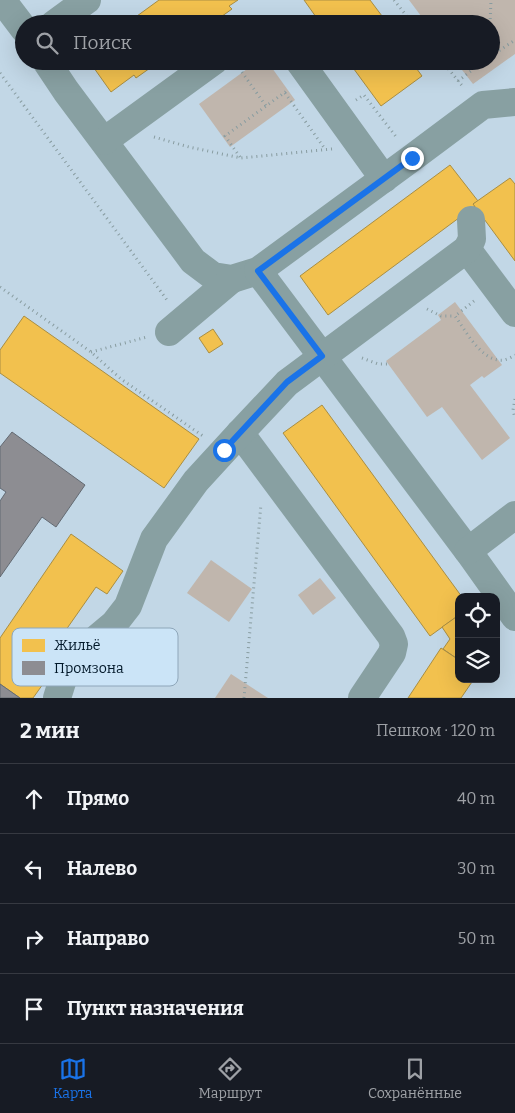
<!DOCTYPE html>
<html lang="ru">
<head>
<meta charset="utf-8">
<style>
  :root { --surface:#171b24; --page:#242831; --text:#f1f3f6; --muted:#9ea1a6; --line:#363941; --accent:#1a73e8 }
  body { margin:0; font-family:Bitter,serif; background:var(--page); color:var(--text) }
  .controls { position:absolute; right:15px; bottom:15px; display:grid; overflow:hidden; border-radius:10px; box-shadow:0 5px 20px #0002 }
  .controls button { width:45px; height:45px; display:grid; place-items:center; padding:0; border:0; border-bottom:1px solid var(--line); background:var(--surface); color:var(--text); font:25px sans-serif }
  .stop { position:absolute; width:15px; height:15px; margin:-11px; border:4px solid #1a73e8; border-radius:50%; background:#fff }
  .stop.end { background:#1a73e8; border-color:#fff; box-shadow:0 1px 5px #0008 }
  .list { margin:0; padding:0; list-style:none }
  h2 { display:flex; justify-content:space-between; align-items:center; height:65px; margin:0; padding:0 20px; font-size:21px }
  h2 small { font-size:16px; font-weight:400; color:var(--muted) }
  .list li { display:grid; grid-template-columns:32px 1fr auto; gap:15px; align-items:center; box-sizing:border-box; height:70px; padding:0 20px; border-top:1px solid var(--line) }
  .list b { display:block; font-size:19px; white-space:nowrap }
  .list em { font-size:16px; font-style:normal; color:var(--muted) }
  .icon { flex:none; width:28px; height:28px; fill:none; stroke:currentColor; stroke-width:2; stroke-linecap:round; stroke-linejoin:round }
  .map { position:relative; flex:none; width:515px; height:698px; overflow:hidden }
  .search { position:absolute; background:var(--surface); box-shadow:0 5px 20px #0002; left:15px; right:15px; top:15px; height:55px; display:flex; align-items:center; gap:12px; box-sizing:border-box; padding:0 18px; border-radius:28px; color:var(--muted); font-size:19px }
  .sheet { height:345px; background:var(--surface) }
  nav { display:flex; justify-content:space-around; align-items:center; box-sizing:border-box; height:70px; border-top:1px solid var(--line); background:var(--surface); font-size:14px; color:var(--muted) }
  nav a { display:grid; justify-items:center; gap:2px }
  nav .on { color:var(--accent) }
  .map>svg:first-child { display:block }
  .green { fill:#c0b6ad }
  .homes { fill:#f2c14e; stroke:#a98e43 }
  .industry { fill:#8d8d92; stroke:#636a72 }
  .lines { fill:none; stroke-linecap:round; stroke-linejoin:round }
  .path { stroke:#889ca0; stroke-width:3; stroke-dasharray:1 4; stroke-linecap:butt }
  .minor { stroke:#88a0a2; stroke-width:28 }
  .route { stroke:#1a73e8; stroke-width:6 }
  .key { fill:#cbe4f7; stroke:#8ea6b9; stroke-width:1 }
  .key-label { font-size:14px; fill:#001728 }
</style>
</head>
<body>
<div class="map">
<svg width="515" height="698" viewBox="0 0 515 698">
  <rect width="100%" height="100%" fill="#c2d7e6"/>
  <!-- green -->
  <g class="green">
    <polygon points="409,0 515,0 515,54 473,84 455,61 491,61 491,24 427,24"/>
    <polygon points="258,61 267,61 295,100 230,147 199,104"/>
    <polygon points="455,302 502,365 484,378 482,376 470,385 510,438 482,460 442,407 427,417 386,361 441,320 438,315"/>
    <polygon points="211,560 252,589 229,622 187,593"/>
    <polygon points="320,578 336,598 313,615 298,595"/>
    <polygon points="231,674 268,698 215,698"/>
  </g>
  <!-- homes -->
  <g class="homes">
    <polygon points="159,0 238,0 229,6 232,9 211,24 126,24"/>
    <polygon points="304,0 370,0 388,24 321,24"/>
    <polygon points="89,61 160,61 136,78 134,75 111,92"/>
    <polygon points="348,61 411,61 422,76 381,106"/>
    <polygon points="450,165 478,201 473,204 475,206 328,315 300,276"/>
    <polygon points="510,178 515,184 515,261 473,204"/>
    <polygon points="24,316 199,439 164,488 0,373 0,350"/>
    <polygon points="213,329 223,344 209,353 199,338"/>
    <polygon points="322,405 462,597 459,597 459,615 430,636 283,433"/>
    <polygon points="71,534 123,571 107,594 96,587 33,677 43,684 33,698 20,698 0,684 0,638"/>
    <polygon points="459,615 459,660 443,649 450,639 442,627"/>
    <polygon points="441,648 459,660 459,679 474,679 461,698 408,698"/>
  </g>
  <!-- industry -->
  <g class="industry">
    <polygon points="12,432 85,485 56,527 42,517 0,577 0,501 6,492 0,488 0,447"/>
    <polygon points="0,684 20,698 0,698"/>
  </g>
  <g class="lines">
    <!-- path -->
    <g class="path">
      <polyline points="394,0 413,24"/>
      <polyline points="490,24 491,0"/>
      <polyline points="491,56 515,40"/>
      <polyline points="442,61 464,88"/>
      <polyline points="239,68 266,106"/>
      <polyline points="0,73 167,300"/>
      <polyline points="458,81 484,61"/>
      <polyline points="285,93 325,149"/>
      <polyline points="356,100 364,95 397,138"/>
      <polyline points="154,137 189,147 241,158 332,149"/>
      <polyline points="240,157 225,136 288,90"/>
      <polyline points="0,287 91,352 121,379 203,436"/>
      <path d="M474 301 455 316C466 331 482 363 504 360 508 359 512 357 515 355"/>
      <polyline points="427,309 441,316 455,316"/>
      <polyline points="91,352 147,337"/>
      <polyline points="362,358 378,364 388,364"/>
      <polyline points="515,399 513,410 515,418"/>
      <polyline points="244,698 261,504"/>
    </g>
    <!-- minor -->
    <g class="minor">
      <polyline points="2,0 24,29"/>
      <polyline points="54,24 87,0"/>
      <polyline points="46,61 66,91 193,261 213,276 232,279 258,271 412,158 483,105 515,102"/>
      <polyline points="299,61 384,179"/>
      <polyline points="104,141 214,61"/>
      <polyline points="467,249 515,313"/>
      <polyline points="258,271 468,551 515,617"/>
      <polyline points="169,332 232,279"/>
      <polyline points="240,433 391,636 394,644 392,653 362,698"/>
      <polyline points="468,551 515,515"/>
      <polyline points="57,698 63,679 83,650 114,624 128,606 154,539 196,481 240,433 287,383 467,249 472,239 471,220"/>
    </g>
  </g>
  <g class="lines">
    <!-- route -->
    <polyline class="route" points="224,450 287,382 322,356 258,271 412,158"/>
  </g>
  <!-- legend -->
  <rect x="12" y="628" width="166" height="58" rx="8" class="key"/>
  <rect x="22" y="639" width="23" height="13" fill="#f2c14e"/>
  <rect x="22" y="661" width="23" height="14" fill="#8d8d92"/>
  <g class="key-label">
    <text x="54" y="650">Жильё</text>
    <text x="54" y="673">Промзона</text>
  </g>
</svg>
<div class="controls">
<button><svg class="icon" aria-label="locate" viewBox="0 0 24 24"><circle cx="12" cy="12" r="6"/><path d="M12 2v4M12 18v4M2 12h4M18 12h4"/></svg></button>
<button><svg class="icon" aria-label="layers" viewBox="0 0 24 24"><path d="M12 4l9 5-9 5-9-5zM3 14l9 5 9-5"/></svg></button>
</div>
<div class="stop" style="left:224px;top:450px"></div>
<div class="stop end" style="left:412px;top:158px"></div>
<div class="search"><svg class="icon" aria-label="search" viewBox="0 0 24 24"><circle cx="10" cy="10" r="6"/><path d="M15 15l6 6"/></svg>Поиск</div>
</div>
<section class="sheet">
<h2>2 мин<small>Пешком · 120 m</small></h2>
<ul class="list">
<li><svg class="icon" aria-label="ahead" viewBox="0 0 24 24"><path d="M12 20V5M6 11l6-6 6 6"/></svg><div><b>Прямо</b></div><em>40 m</em></li>
<li><svg class="icon" aria-label="left" viewBox="0 0 24 24"><path d="M17 20v-9H6M10 6l-5 5 5 5"/></svg><div><b>Налево</b></div><em>30 m</em></li>
<li><svg class="icon" aria-label="right" viewBox="0 0 24 24"><path d="M7 20v-9h11M14 6l5 5-5 5"/></svg><div><b>Направо</b></div><em>50 m</em></li>
<li><svg class="icon" aria-label="arrive" viewBox="0 0 24 24"><path d="M6 21V4h12l-3 4 3 4H6"/></svg><div><b>Пункт назначения</b></div></li>
</ul>
</section>
<nav>
<a class="on"><svg class="icon" aria-label="map" viewBox="0 0 24 24"><path d="M3 6l6-2 6 2 6-2v14l-6 2-6-2-6 2zM9 4v14M15 6v14"/></svg>Карта</a>
<a><svg class="icon" aria-label="directions" viewBox="0 0 24 24"><path d="M12 3l9 9-9 9-9-9zM9 14v-3h6M13 9l2 2-2 2"/></svg>Маршрут</a>
<a><svg class="icon" aria-label="saved" viewBox="0 0 24 24"><path d="M7 4h10v16l-5-4-5 4z"/></svg>Сохранённые</a>
</nav>
</body>
</html>
